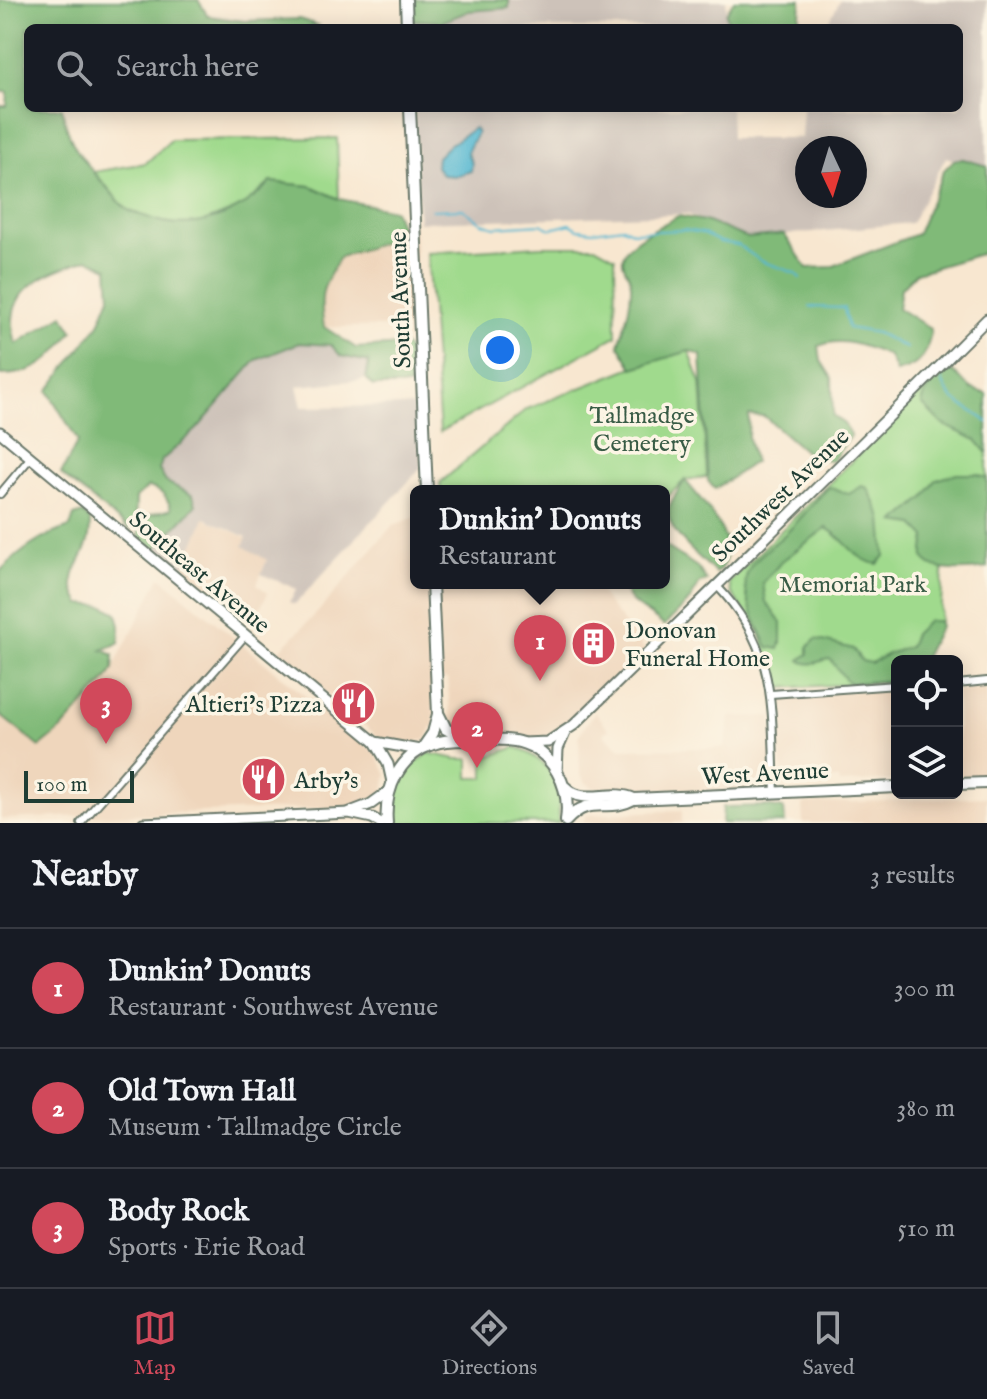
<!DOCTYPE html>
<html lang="en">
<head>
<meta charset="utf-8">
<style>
  :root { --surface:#171b24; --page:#20242c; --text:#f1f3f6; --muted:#9ea1a6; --line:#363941; --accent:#d1495b }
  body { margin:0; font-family:"IM FELL English",serif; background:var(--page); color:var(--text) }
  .controls { position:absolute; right:24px; bottom:24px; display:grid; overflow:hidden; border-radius:12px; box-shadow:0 4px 20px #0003 }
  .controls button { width:72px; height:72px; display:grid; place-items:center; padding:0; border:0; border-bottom:2px solid var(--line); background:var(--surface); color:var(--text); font:40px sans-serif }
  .compass { position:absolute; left:795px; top:136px; width:72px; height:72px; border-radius:50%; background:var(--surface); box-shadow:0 4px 20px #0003; rotate:176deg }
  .scale { position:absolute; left:24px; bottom:20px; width:110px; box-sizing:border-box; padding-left:8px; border:4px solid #1f3d34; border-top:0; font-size:22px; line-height:28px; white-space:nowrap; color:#1f3d34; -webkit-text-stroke:6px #fcf5e5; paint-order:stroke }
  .you { position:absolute; left:500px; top:350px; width:28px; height:28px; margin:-20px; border:6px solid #fff; border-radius:50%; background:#1a73e8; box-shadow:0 0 0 12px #1a73e833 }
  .badge { display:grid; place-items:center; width:52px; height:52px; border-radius:50%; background:var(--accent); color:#fff; font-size:26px; font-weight:700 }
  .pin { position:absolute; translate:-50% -66px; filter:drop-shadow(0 2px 4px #0008) }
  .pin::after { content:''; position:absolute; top:42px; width:28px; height:24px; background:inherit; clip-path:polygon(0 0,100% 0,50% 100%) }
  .popup { position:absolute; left:410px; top:485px; width:260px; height:104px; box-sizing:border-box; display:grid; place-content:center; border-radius:12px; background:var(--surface); filter:drop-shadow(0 2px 6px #0005); font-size:26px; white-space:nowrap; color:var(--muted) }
  .popup b { font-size:30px; color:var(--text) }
  .popup::after { content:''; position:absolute; left:50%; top:100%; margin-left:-16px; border:16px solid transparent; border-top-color:var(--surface) }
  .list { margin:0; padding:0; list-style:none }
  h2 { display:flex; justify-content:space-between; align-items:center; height:104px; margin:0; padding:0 32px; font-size:34px }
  h2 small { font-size:26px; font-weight:400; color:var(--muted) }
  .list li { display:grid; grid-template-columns:52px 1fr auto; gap:24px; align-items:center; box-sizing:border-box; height:120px; padding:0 32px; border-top:2px solid var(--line) }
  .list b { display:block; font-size:30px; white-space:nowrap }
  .list p { margin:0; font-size:26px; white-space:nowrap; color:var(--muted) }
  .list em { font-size:26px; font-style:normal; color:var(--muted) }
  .icon { flex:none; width:44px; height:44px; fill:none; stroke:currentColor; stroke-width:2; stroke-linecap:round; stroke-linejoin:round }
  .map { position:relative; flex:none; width:987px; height:823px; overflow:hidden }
  .search { position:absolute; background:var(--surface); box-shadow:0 4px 20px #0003; left:24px; right:24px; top:24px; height:88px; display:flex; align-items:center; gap:20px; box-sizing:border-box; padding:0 28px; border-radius:12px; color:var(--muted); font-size:30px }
  .sheet { height:464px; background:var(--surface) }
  nav { display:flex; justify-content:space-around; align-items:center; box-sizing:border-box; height:112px; border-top:2px solid var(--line); background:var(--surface); font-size:22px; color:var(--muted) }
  nav a { display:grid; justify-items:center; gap:4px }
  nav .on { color:var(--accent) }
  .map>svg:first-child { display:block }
  .built { fill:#efd6bc }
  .industrial { fill:#cdc2b9; fill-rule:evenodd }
  .green { fill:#a0da8d; stroke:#608c60; stroke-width:2 }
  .forest { fill:#80ba78; stroke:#507c56; stroke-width:2 }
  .water { fill:#54b8d2; stroke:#3a7a83; stroke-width:2 }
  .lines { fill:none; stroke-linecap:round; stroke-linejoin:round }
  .stream { stroke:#54b8d2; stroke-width:2 }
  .street-casing { stroke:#6b786b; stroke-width:10 }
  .secondary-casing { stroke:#6b786b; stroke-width:13 }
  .primary-casing { stroke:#6b786b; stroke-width:14 }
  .street { stroke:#fff; stroke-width:6 }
  .secondary { stroke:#fff; stroke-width:9 }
  .primary { stroke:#fff; stroke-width:10 }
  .labels { text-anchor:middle; stroke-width:7; stroke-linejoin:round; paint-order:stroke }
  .street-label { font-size:24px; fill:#1f3d34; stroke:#fcf5e5 }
  .park-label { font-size:24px; fill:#395c46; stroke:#fcf5e5 }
  .poi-label { font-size:24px; fill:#1f3d34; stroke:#fcf5e5; text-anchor:start }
</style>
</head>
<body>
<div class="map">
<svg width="987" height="823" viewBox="0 0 987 823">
  <rect width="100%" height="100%" fill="#fcf5e5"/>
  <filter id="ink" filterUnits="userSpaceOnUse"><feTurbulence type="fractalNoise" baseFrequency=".0125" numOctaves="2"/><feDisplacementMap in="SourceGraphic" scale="16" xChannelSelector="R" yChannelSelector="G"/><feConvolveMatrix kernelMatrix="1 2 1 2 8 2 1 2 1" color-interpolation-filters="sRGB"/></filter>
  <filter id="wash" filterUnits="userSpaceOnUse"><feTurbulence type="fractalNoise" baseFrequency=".006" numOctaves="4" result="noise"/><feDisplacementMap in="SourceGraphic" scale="32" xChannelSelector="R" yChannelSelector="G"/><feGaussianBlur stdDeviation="1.8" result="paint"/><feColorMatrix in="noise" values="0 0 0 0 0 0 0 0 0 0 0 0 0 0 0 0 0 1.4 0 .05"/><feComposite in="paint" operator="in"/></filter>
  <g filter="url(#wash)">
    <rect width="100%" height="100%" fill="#f8e7d0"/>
    <!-- built -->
    <g class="built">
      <polygon points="414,223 419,327 324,327 321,306 323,286 340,257 385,242 400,225"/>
      <polygon points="416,517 416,583 428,583 434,724 426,739 408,744 380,739 338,701 275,655 318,612 393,525"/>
      <polygon points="204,518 247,538 243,546 267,559 257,584 268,593 254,619 248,621 231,612 182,571"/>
      <polygon points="160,577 376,754 387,774 385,787 378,796 352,807 0,819 0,665 28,738 40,746 108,678"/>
      <polygon points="435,583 597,583 603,597 645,650 576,720 551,739 525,741 461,733 450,719 448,680 441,678"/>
      <polygon points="987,689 987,775 966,777 959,773 957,691"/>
      <polygon points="897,690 897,780 840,783 839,779 784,779 771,694"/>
      <polygon points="595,712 609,729 604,734 620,749 725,748 730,717 772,716 775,793 654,798 594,788 586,783 580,773 579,735"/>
      <polygon points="987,797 987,823 803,823 802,804"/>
      <polygon points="682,810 682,823 583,823 586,815"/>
    </g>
    <!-- industrial -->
    <g class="industrial">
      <polygon points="509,0 726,0 727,28 411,28 411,20 442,22 469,11 508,8"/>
      <path d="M840 0H987V172L946 157 911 223 748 238 687 214 419 222 415 108H730L731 138H801L803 108H959V28H826ZM807 148H855V196H807Z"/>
      <polygon points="299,343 332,345 341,356 369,362 366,378 363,380 297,386 302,407 418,406 421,468 295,604 289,602 297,589 261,574 267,560 243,546 247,537 205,518 182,571 153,551 196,505 192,495 166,482 159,470 162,460 197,429 256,360"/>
    </g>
    <!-- green -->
    <g class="green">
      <polygon points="337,138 339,199 311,186 271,182 242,207 196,225 167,224 127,210 94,172 146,163 171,140"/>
      <polygon points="540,246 595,246 615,257 616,336 440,432 427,253"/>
      <polygon points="689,351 701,383 707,477 685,480 664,500 664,491 441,491 440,483 527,409 630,368"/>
      <polygon points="945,369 987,399 987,513 943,570 940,622 922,661 897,661 897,682 777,688 760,634 731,592 729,582"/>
      <path d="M516 747C554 764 563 782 558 823H393C390 790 402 771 429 753L456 759H469V778H484V758Z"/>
    </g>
    <!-- forest -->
    <g class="forest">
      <path d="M0 0H198L208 16 244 21 299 19 318 25 308 28H28V108H62C69 145 78 154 102 182 110 190 117 202 127 209 132 214 143 215 150 218 194 234 239 215 271 182L311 186 339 199 394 210 400 225 385 242 340 257C323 286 318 292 324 327L356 348 403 345 411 351 410 386H373L366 378 369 362 341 356 331 345 299 343 256 360 197 429 162 460 159 470 166 482 193 495 196 505 153 551 139 538V522L150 515 171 509C167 496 161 490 148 487L136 498 135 524 129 529 61 474 78 441 48 391 99 324 110 297 108 268 88 259C47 273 0 287 16 344L63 315 73 331C52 359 37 375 0 375V106H7L8 92H0Z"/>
      <polygon points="413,0 509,0 509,8 469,11 442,22 411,20"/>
      <polygon points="734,0 801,0 799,28 730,28 726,14"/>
      <path d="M963 159 987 166V252L916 273 901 288 898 308 931 329C928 354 922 366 896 372L889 356C866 347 843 336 819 346L821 361 832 378 833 416 844 424 851 436 832 461 808 454 764 416 749 415 748 437 754 462 715 489 708 481 701 355 689 351 633 368 619 345C624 326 632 305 631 284 630 271 617 264 626 250 634 238 665 224 678 216L705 221 748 238 784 234 807 268 831 267 917 234 944 170 954 160Z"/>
      <path d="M952 371 972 389 987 394V453L976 440 942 424 922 404C925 388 937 377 952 371Z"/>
      <path d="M955 474H977L987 478V568C973 570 929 575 924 557 923 552 925 543 926 537L914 525 895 522 924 498 936 480Z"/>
      <path d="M685 480C702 502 748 546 716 573 702 559 663 530 669 508 672 499 680 488 685 480Z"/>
      <path d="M862 486 868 488 882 518 885 556 878 564C854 561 846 538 826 528L782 561 763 583 766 602 781 622V643L779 649 768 647C759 628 737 590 749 569 756 556 775 544 785 534 801 519 813 502 829 487L849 494Z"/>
      <path d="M83 513 90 520C90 527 90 535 88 541 81 568 62 574 81 604L104 606 117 613 120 626 119 643 102 650 114 655 113 669 108 678 62 729 40 747 0 715V571C22 550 41 536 70 527L74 516Z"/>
      <path d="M664 545 697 567 707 581 700 583 690 600 664 626C649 611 625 606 623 583H664Z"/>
      <path d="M928 621H938L940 626 922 661H897V680L850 683 846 680 830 659C820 660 809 668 800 660L808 654V647L816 639 853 649 862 661 871 663 888 654 909 647 914 634Z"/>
      <polygon points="766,806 784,809 785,823 722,823 723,807"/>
    </g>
    <!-- water -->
    <polygon class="water" points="474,128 477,133 467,152 472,164 471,171 455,176 443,175 436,167 437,157 449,145"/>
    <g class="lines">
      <!-- stream -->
      <g class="stream">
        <polyline points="432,210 463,209 482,223 495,227 541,224 551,229 570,224 578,229 593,231 623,227 634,232 684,230 702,233 720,242 738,245 761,261 795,273 800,278"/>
        <polyline points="810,307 844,308 848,328 877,333 906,348"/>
        <path d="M942 380C948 403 970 407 987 422"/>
      </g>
    </g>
  </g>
  <g filter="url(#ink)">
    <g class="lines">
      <defs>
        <g id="street">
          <polyline points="0,494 31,457"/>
          <path d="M716 585C779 650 771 709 775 793"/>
          <polyline points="957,684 987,681"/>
          <polyline points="771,694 897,685"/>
          <polyline points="81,823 245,636"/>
        </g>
        <g id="secondary">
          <polyline points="0,432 375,742 420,750"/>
          <polyline points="375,742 388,764 392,782"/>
          <path d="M523 743 548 742 574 725C712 590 851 456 987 319"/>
          <polyline points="557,772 558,749 565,733"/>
          <polyline points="350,812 371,804 389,791"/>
          <polyline points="143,823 349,813 372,818 381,823"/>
        </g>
        <g id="primary">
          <polyline points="406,0 407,28"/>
          <polyline points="410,108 427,491"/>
          <polyline points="439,715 446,729 464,739"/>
          <polyline points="424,746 433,733 438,714 432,583"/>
          <polyline points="957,784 987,783"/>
          <path d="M565 787C584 807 611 788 634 799"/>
          <path d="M566 821C591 793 607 814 634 799L897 787"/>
          <path d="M387 823C384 790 399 755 433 744 446 739 462 740 476 740 490 740 506 738 519 742 553 751 571 787 566 820"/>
        </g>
      </defs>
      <!-- street casing -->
      <use href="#street" class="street-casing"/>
      <!-- secondary casing -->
      <use href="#secondary" class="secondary-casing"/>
      <!-- primary casing -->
      <use href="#primary" class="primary-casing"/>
      <!-- street -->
      <use href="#street" class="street"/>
      <!-- secondary -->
      <use href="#secondary" class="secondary"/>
      <!-- primary -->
      <use href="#primary" class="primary"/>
    </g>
  </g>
  <!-- icons -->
  <defs>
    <symbol id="building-disc" viewBox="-11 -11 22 22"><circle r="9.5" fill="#d1495b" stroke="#fcf5e5"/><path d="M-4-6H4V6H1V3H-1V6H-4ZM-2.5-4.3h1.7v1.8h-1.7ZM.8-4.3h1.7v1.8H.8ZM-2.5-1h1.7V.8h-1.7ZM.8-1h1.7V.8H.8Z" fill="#fff"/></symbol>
    <symbol id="restaurant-disc" viewBox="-11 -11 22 22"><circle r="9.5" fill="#d1495b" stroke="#fcf5e5"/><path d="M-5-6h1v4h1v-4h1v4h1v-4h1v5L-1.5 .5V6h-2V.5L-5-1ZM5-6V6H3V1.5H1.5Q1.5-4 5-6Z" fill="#fff"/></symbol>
  </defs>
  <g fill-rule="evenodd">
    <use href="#building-disc" x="568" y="618" width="51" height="51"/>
    <use href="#restaurant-disc" x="328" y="678" width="51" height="51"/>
    <use href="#restaurant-disc" x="238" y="754" width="51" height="51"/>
  </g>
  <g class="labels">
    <!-- street labels -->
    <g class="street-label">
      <text transform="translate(400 300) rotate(-92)" y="8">South Avenue</text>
      <text transform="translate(780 495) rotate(-44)" y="8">Southwest Avenue</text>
      <text transform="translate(200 572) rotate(40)" y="8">Southeast Avenue</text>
      <text transform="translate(765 773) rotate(-3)" y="8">West Avenue</text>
    </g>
    <!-- park labels -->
    <g class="park-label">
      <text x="642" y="423">Tallmadge<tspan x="642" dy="28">Cemetery</tspan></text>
      <text x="853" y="592">Memorial Park</text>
    </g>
    <!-- poi labels -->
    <g class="poi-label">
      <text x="625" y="638">Donovan<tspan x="625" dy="28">Funeral Home</tspan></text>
      <text x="322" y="712" text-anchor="end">Altieri's Pizza</text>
      <text x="294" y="788">Arby's</text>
    </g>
  </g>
</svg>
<div class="controls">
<button><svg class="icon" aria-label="locate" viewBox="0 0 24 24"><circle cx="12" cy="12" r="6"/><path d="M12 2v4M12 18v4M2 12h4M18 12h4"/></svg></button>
<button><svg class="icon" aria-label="layers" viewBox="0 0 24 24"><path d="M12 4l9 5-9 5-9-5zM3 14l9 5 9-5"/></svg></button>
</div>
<svg class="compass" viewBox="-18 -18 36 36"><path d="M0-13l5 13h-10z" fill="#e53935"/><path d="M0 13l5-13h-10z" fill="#9ea1a6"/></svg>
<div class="scale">100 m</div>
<div class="you"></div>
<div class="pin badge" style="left:540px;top:681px">1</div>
<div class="popup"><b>Dunkin' Donuts</b>Restaurant</div>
<div class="pin badge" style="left:477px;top:768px">2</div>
<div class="pin badge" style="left:106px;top:744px">3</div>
<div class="search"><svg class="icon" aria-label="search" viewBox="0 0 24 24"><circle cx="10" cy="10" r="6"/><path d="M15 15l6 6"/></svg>Search here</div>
</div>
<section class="sheet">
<h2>Nearby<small>3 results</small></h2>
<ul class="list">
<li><span class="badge">1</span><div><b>Dunkin' Donuts</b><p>Restaurant · Southwest Avenue</p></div><em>300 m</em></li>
<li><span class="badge">2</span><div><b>Old Town Hall</b><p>Museum · Tallmadge Circle</p></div><em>380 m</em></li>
<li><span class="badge">3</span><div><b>Body Rock</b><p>Sports · Erie Road</p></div><em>510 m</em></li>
</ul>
</section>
<nav>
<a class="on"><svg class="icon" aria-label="map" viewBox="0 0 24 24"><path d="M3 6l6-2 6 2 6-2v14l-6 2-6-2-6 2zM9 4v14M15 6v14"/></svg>Map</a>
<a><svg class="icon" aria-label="directions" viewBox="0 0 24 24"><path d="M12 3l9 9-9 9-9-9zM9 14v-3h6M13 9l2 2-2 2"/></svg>Directions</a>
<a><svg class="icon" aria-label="saved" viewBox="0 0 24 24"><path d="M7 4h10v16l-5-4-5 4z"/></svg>Saved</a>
</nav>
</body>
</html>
